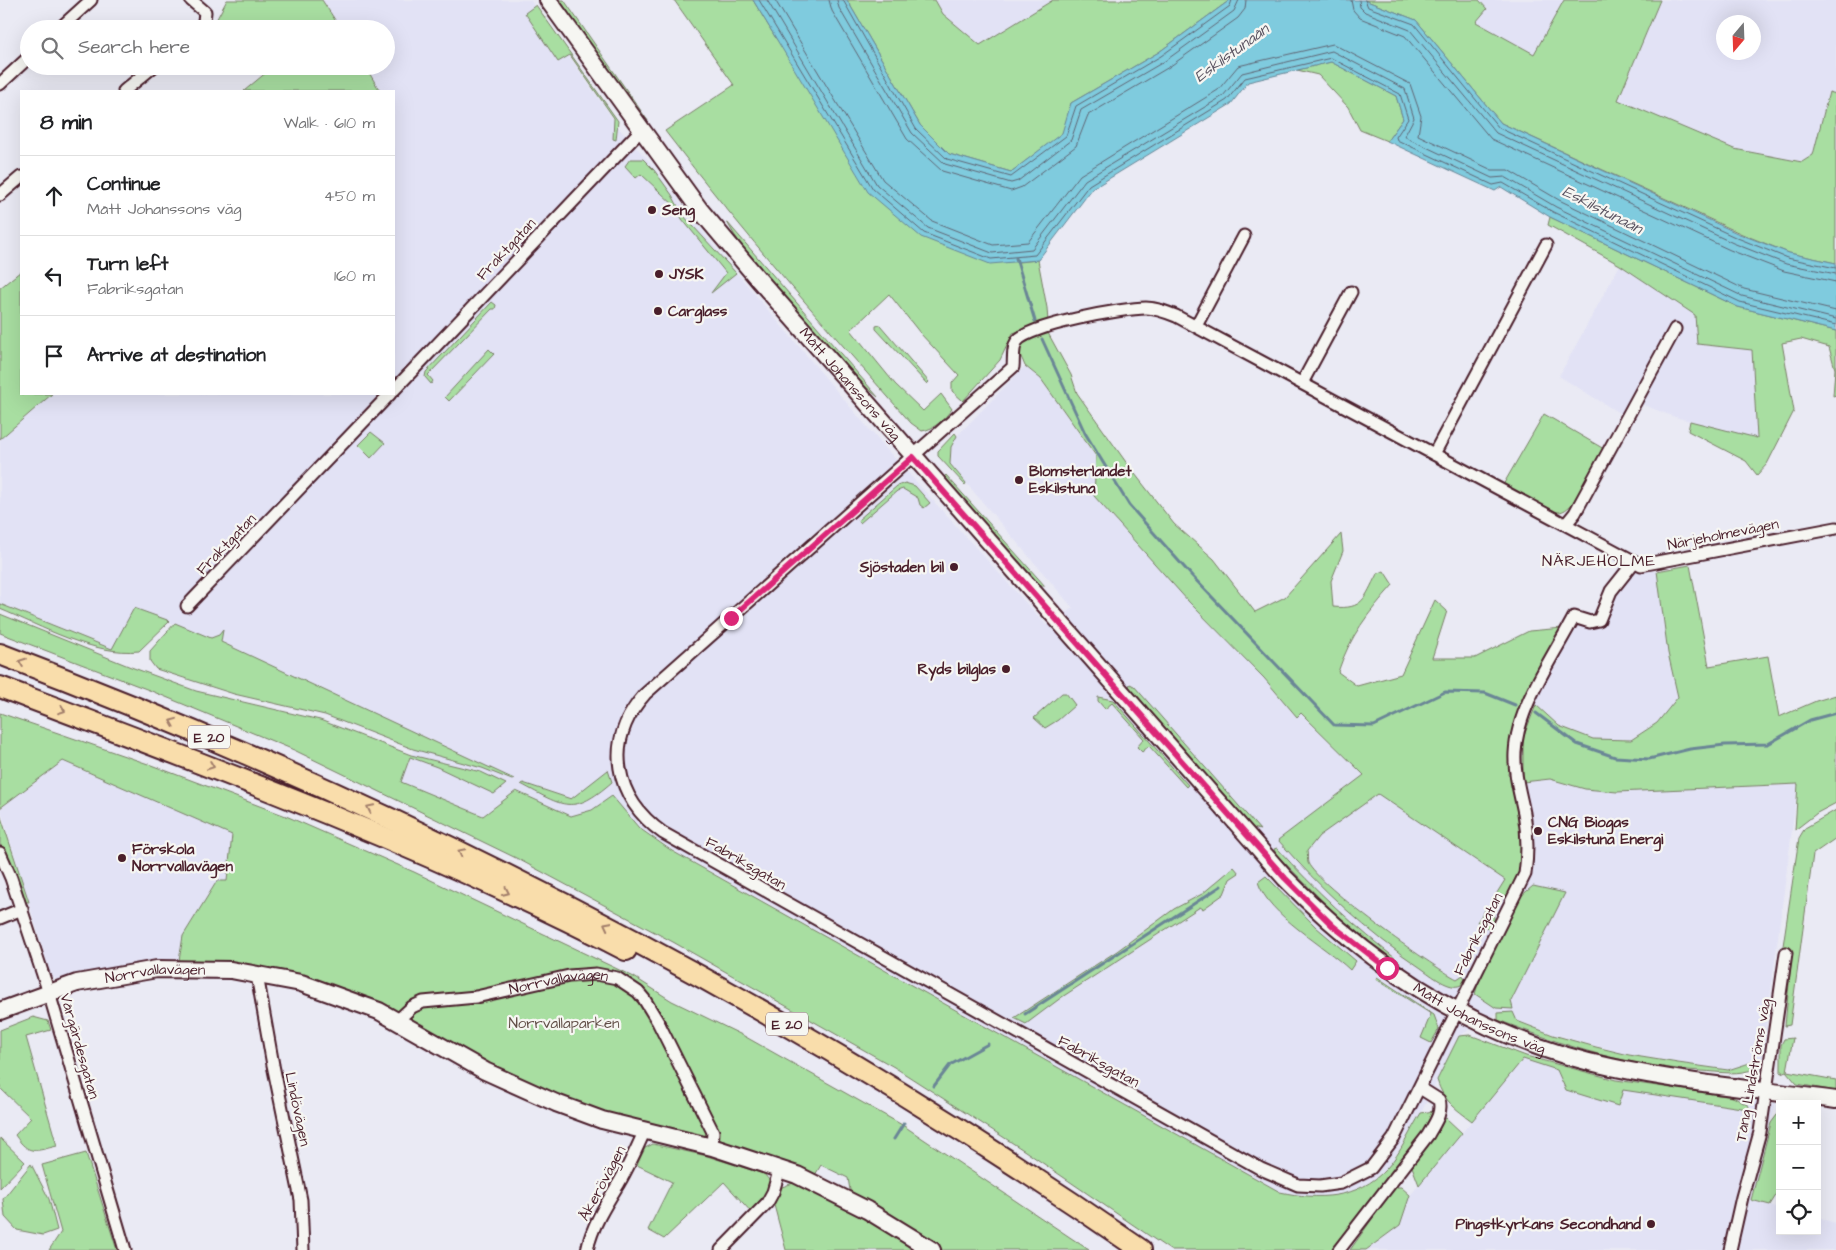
<!DOCTYPE html>
<html lang="en">
<head>
<meta charset="utf-8">
<style>
  :root { --surface:#fff; --page:#f2f2f2; --text:#202124; --muted:#757577; --line:#e0e0e0 }
  body { margin:0; font-family:"Architects Daughter",sans-serif; background:var(--page); color:var(--text) }
  .controls { position:absolute; right:15px; bottom:15px; display:grid; overflow:hidden; border-radius:0px; box-shadow:0 5px 20px #0002 }
  .controls button { width:45px; height:45px; display:grid; place-items:center; padding:0; border:0; border-bottom:1px solid var(--line); background:var(--surface); color:var(--text); font:25px sans-serif }
  .compass { position:absolute; left:1716px; top:15px; width:45px; height:45px; border-radius:50%; background:var(--surface); box-shadow:0 5px 20px #0002; rotate:199deg }
  .stop { position:absolute; width:15px; height:15px; margin:-11px; border:4px solid #db2777; border-radius:50%; background:#fff }
  .stop.end { background:#db2777; border-color:#fff; box-shadow:0 1px 5px #0008 }
  .list { margin:0; padding:0; list-style:none }
  h2 { display:flex; justify-content:space-between; align-items:center; height:65px; margin:0; padding:0 20px; font-size:21px }
  h2 small { font-size:16px; font-weight:400; color:var(--muted) }
  .list li { display:grid; grid-template-columns:32px 1fr auto; gap:15px; align-items:center; box-sizing:border-box; height:80px; padding:0 20px; border-top:1px solid var(--line) }
  .list b { display:block; font-size:19px; white-space:nowrap }
  .list p { margin:0; font-size:16px; white-space:nowrap; color:var(--muted) }
  .list em { font-size:16px; font-style:normal; color:var(--muted) }
  .icon { flex:none; width:28px; height:28px; fill:none; stroke:currentColor; stroke-width:2; stroke-linecap:round; stroke-linejoin:round }
  .map { position:relative; flex:none; width:1836px; height:1250px; overflow:hidden }
  .search { position:absolute; background:var(--surface); box-shadow:0 5px 20px #0002; left:20px; top:20px; width:375px; height:55px; display:flex; align-items:center; gap:12px; box-sizing:border-box; padding:0 18px; border-radius:28px; color:var(--muted); font-size:19px }
  .panel { position:absolute; background:var(--surface); box-shadow:0 5px 20px #0002; left:20px; top:90px; width:375px; height:305px; border-radius:0px }
  .map>svg:first-child { display:block }
  .built { fill:#e2e2f5; fill-rule:evenodd }
  .green { fill:#a8dea1; stroke:#797e66 }
  .water { fill:#7fcbde; stroke:#6a8696 }
  .lines { fill:none; stroke-linecap:round; stroke-linejoin:round }
  .shore { stroke:#5f6473; stroke-width:1 }
  .stream { stroke:#6a8696; stroke-width:3 }
  .street-casing { stroke:#4a1f2b; stroke-width:15 }
  .secondary-casing { stroke:#4a1f2b; stroke-width:20 }
  .highway-casing { stroke:#4a1f2b; stroke-width:24 }
  .street { stroke:#f6f6f2; stroke-width:11 }
  .secondary { stroke:#f6f6f2; stroke-width:16 }
  .highway { stroke:#f9ddab; stroke-width:20 }
  .oneway { stroke:#a27e6b }
  .route { stroke:#db2777; stroke-width:6 }
  .poi-dot { fill:#4a1f2b; stroke:#f6f6f2; stroke-width:2 }
  .labels { text-anchor:middle; stroke-width:4.5; stroke-linejoin:round; paint-order:stroke }
  .shield { fill:#f6f6f2; stroke:#7e6067; stroke-width:1 }
  .shield-label { font-size:14px; font-weight:bold; fill:#4a1f2b }
  .poi-label { font-size:15px; font-weight:bold; fill:#4a1f2b; stroke:#f6f6f2; text-anchor:start }
  .street-label { font-size:15px; fill:#4a1f2b; stroke:#f6f6f2 }
  .park-label { font-size:15px; fill:#624f48; stroke:#f6f6f2 }
  .water-label { font-size:16px; font-style:italic; fill:#5a5361; stroke:#f6f6f2 }
  .neighbourhood-label { font-size:16px; letter-spacing:1px; fill:#4a1f2b; stroke:#f6f6f2 }
</style>
</head>
<body>
<div class="map">
<svg width="1836" height="1250" viewBox="0 0 1836 1250">
  <rect width="100%" height="100%" fill="#eaeaf4"/>
  <filter id="ink" filterUnits="userSpaceOnUse"><feTurbulence type="fractalNoise" baseFrequency=".02" numOctaves="2"/><feDisplacementMap in="SourceGraphic" scale="10" xChannelSelector="R" yChannelSelector="G"/><feConvolveMatrix kernelMatrix="1 2 1 2 8 2 1 2 1" color-interpolation-filters="sRGB"/></filter>
  <g filter="url(#ink)">
    <!-- built -->
    <g class="built">
      <polygon points="322,0 530,0 622,132 649,161 718,251 880,442 1046,625 1073,608 950,464 951,447 957,436 1025,366 1041,379 1096,456 1094,496 1189,602 1264,678 1296,716 1300,713 1364,775 1515,718 1508,775 1523,782 1550,779 1585,789 1617,792 1798,784 1762,1059 1728,1070 1629,1055 1553,1034 1498,1013 1459,1036 1421,1113 1388,1168 1374,1179 1358,1189 1338,1196 1309,1198 1280,1192 672,850 639,828 612,797 592,810 571,816 516,791 483,816 400,782 420,736 221,642 134,608 113,649 0,604 0,439 52,394 394,394 394,91 380,91 365,66 386,66 386,29 341,29"/>
      <polygon points="935,0 1053,0 980,45 943,14"/>
      <polygon points="1479,0 1564,0 1534,54 1476,22 1486,9"/>
      <path d="M1660 0H1836V94L1829 93 1814 155 1802 162 1734 149 1618 100ZM1724 22H1754V52H1724Z"/>
      <polygon points="1620,265 1695,315 1698,344 1752,350 1757,439 1675,417 1638,403 1629,419 1559,376"/>
      <polygon points="1621,563 1641,570 1657,571 1668,653 1678,697 1657,723 1631,740 1593,739 1559,726 1526,697 1563,628 1586,620 1598,611"/>
      <polygon points="63,761 233,835 227,881 183,936 179,961 69,980 57,980 51,976 0,808"/>
      <polygon points="1526,1055 1580,1075 1632,1086 1776,1103 1751,1200 1780,1208 1780,1231 1817,1231 1817,1218 1836,1223 1836,1250 1366,1250 1400,1225 1409,1197"/>
    </g>
    <!-- green -->
    <g class="green">
      <polygon points="227,0 322,0 341,29 222,29 213,26"/>
      <polygon points="560,0 564,0 648,121 619,85"/>
      <path d="M674 0H753L777 40 1018 262 1038 260 1047 308 1048 322 1013 333 1000 360 963 401 952 391V383L959 375 920 333 889 294 851 330 895 384 923 411 941 394 952 409C944 419 935 429 922 431L911 423C827 328 742 232 665 131L734 85Z"/>
      <polygon points="847,0 935,0 943,14 980,45 1053,0 1230,0 1159,52 1071,103 1063,133 1011,172 949,154 920,125"/>
      <polygon points="1364,0 1479,0 1487,9 1476,22 1534,54 1564,0 1660,0 1618,100 1734,149 1802,162 1813,155 1829,92 1836,94 1836,263 1789,253 1742,234 1501,123 1416,20"/>
      <polygon points="536,5 618,121 616,140 613,139 614,118 570,55 558,62 525,13"/>
      <polygon points="1331,62 1396,96 1403,119 1387,141 1360,130 1348,107 1318,75 1297,70"/>
      <polygon points="274,66 365,66 380,91 244,91"/>
      <polygon points="630,159 643,159 654,170 672,195 682,214 736,273 711,293 726,273 682,219 678,209 641,174 636,178 625,166"/>
      <polygon points="1550,217 1738,307 1836,331 1836,395 1833,396 1835,369 1829,347 1801,339 1782,343 1794,411 1767,464 1757,475 1746,461 1688,431 1690,421 1757,438 1752,350 1697,344 1695,315 1620,265 1548,225"/>
      <path d="M727 222 878 397C850 375 828 345 804 319 777 288 746 258 727 222Z"/>
      <polygon points="21,271 21,394 52,394 0,439 0,288"/>
      <polygon points="492,302 496,305 495,309 492,309 428,375 433,381 431,384 425,377 426,372"/>
      <polygon points="880,325 929,382 927,384 876,329 876,326"/>
      <path d="M1048 333 1071 375 1077 393 1128 465 1174 524 1214 559 1255 612 1285 597 1341 534 1343 551 1331 581 1333 607C1364 610 1364 598 1377 574L1384 571 1393 585C1368 613 1350 636 1338 672L1357 686 1401 674 1435 600 1447 611 1432 658H1475L1529 631 1563 628 1515 718 1508 775 1511 777C1516 806 1528 844 1519 872 1516 880 1512 887 1509 894L1504 897 1495 896 1505 880 1378 794 1319 836 1307 851C1308 855 1307 860 1308 863 1319 886 1431 966 1457 979L1463 975 1465 979 1461 985C1450 991 1431 975 1421 968 1367 932 1321 889 1278 840L1364 775 1301 713 1297 717 1264 678 1189 602 1094 496 1096 456 1041 379 1025 366 1019 352 1022 342 1029 337Z"/>
      <polygon points="489,349 494,354 449,401 445,397"/>
      <path d="M1544 414 1604 449 1572 504C1568 508 1564 512 1558 512 1545 513 1515 491 1503 485Z"/>
      <polygon points="371,432 385,443 371,458 358,445"/>
      <polygon points="955,433 957,436 951,447 950,464 966,483 965,485 938,456 938,451"/>
      <polygon points="946,475 1045,586 1041,586 1028,572 944,477"/>
      <polygon points="905,483 915,486 930,503 924,508 920,505 918,498 903,489 897,491 860,523 858,520 897,486"/>
      <polygon points="1690,565 1709,666 1768,656 1779,717 1816,701 1836,695 1836,803 1817,813 1795,830 1798,784 1617,792 1585,789 1550,779 1523,782 1523,738 1536,705 1559,726 1593,739 1631,740 1657,723 1678,697 1668,653 1657,571"/>
      <path d="M0 604 112 649 134 608 170 621 139 651C94 656 41 626 0 609Z"/>
      <path d="M0 614 131 667 196 691 320 720 411 755 481 772 506 784 494 794 437 767 410 757 401 782 483 816 516 791 571 816 592 810 612 796 639 828 672 851 1280 1192C1318 1200 1358 1200 1387 1168 1401 1153 1410 1130 1421 1113L1434 1111 1430 1124 1333 1250H1170L1025 1151 894 1067 673 942 518 859 294 750 149 690 0 633Z"/>
      <polygon points="175,623 211,638 219,635 223,630 221,642 514,779 512,780 482,768 413,749 325,715 234,694 156,669 150,661 150,651"/>
      <polygon points="1130,684 1134,686 1260,830 1253,828 1129,687"/>
      <polygon points="1062,693 1066,693 1075,705 1058,720 1045,728 1034,718"/>
      <polygon points="1098,697 1113,700 1188,785 1186,787 1149,746 1142,752 1137,747 1144,739 1112,703 1105,709 1098,701"/>
      <polygon points="0,713 151,765 286,816 414,872 634,977 672,1001 744,1036 904,1126 1089,1250 943,1250 851,1196 848,1178 821,1165 815,1175 581,1107 527,1086 365,999 179,961 183,936 217,881 227,881 232,835 63,761 0,808"/>
      <path d="M608 770 612 782C573 816 564 807 521 784L523 783 571 799Z"/>
      <polygon points="1836,810 1836,838 1813,854 1790,1025 1785,1026 1792,952 1783,946 1799,838 1805,828"/>
      <polygon points="0,814 29,902 24,902 0,844"/>
      <path d="M1277 848C1315 890 1355 927 1400 962L1398 965 1343 922 1276 854 1274 849Z"/>
      <polygon points="1234,867 1239,873 1230,879 1224,894 1203,909 1200,907 1062,997 1026,1024 1014,1018 1117,951 1174,909 1202,894"/>
      <path d="M1266 876 1316 927 1356 961 1350 970C1324 945 1268 915 1258 882Z"/>
      <polygon points="1533,886 1565,893 1511,1001 1513,1009 1496,1008 1475,994 1478,984 1521,896"/>
      <path d="M1488 906C1495 915 1496 920 1491 930L1477 922Z"/>
      <polygon points="1377,977 1434,1015 1439,1029 1431,1043 1421,1038 1431,1014 1376,979"/>
      <path d="M1513 1012 1517 1021 1553 1035 1596 1047 1629 1055 1678 1063 1728 1070 1762 1059 1757 1068C1738 1076 1722 1072 1701 1071 1625 1066 1568 1047 1498 1020V1013Z"/>
      <path d="M33 1017 48 1021 51 1030 26 1037 57 1146C35 1151 29 1156 15 1135L31 1118 0 1088V1030Z"/>
      <path d="M1470 1035 1526 1056 1616 1080 1733 1097 1749 1106 1748 1109 1623 1090 1618 1106 1566 1090 1557 1070 1523 1059 1472 1121C1456 1109 1443 1101 1437 1080L1459 1036Z"/>
      <polygon points="1793,1038 1787,1071 1836,1080 1836,1091 1797,1084 1786,1071 1781,1073 1781,1045 1784,1039"/>
      <polygon points="1780,1111 1780,1189 1770,1205 1751,1200 1771,1123"/>
      <polygon points="1446,1118 1462,1133 1419,1185 1411,1164"/>
      <polygon points="0,1138 25,1162 0,1188"/>
      <polygon points="653,1144 707,1156 764,1174 770,1181 764,1203 753,1214 724,1182 664,1239 648,1230 672,1182 637,1165 645,1148"/>
      <polygon points="86,1153 117,1250 49,1250 61,1232 42,1165"/>
      <polygon points="31,1164 49,1199 57,1230 43,1235 17,1230 5,1217 3,1199"/>
      <path d="M793 1183C816 1194 900 1232 911 1250H786L774 1205 782 1187Z"/>
      <polygon points="1395,1187 1401,1187 1410,1195 1400,1225 1366,1250 1350,1250"/>
    </g>
    <!-- water -->
    <polygon class="water" points="753,0 847,0 920,125 949,154 1011,172 1062,133 1071,103 1159,52 1230,0 1364,0 1416,20 1501,123 1737,233 1789,253 1836,263 1836,331 1738,307 1550,217 1501,187 1495,191 1387,141 1403,119 1396,96 1331,62 1248,82 1231,104 1092,189 1038,260 990,264 921,237 868,192"/>
    <g class="lines">
      <!-- shore -->
      <g class="shore">
        <polyline points="759,0 873,189 924,233 991,259 1035,255 1089,185 1227,100 1245,78 1331,58 1400,94 1408,119 1396,137 1397,140 1493,185 1503,183 1553,212 1740,302 1836,325"/>
        <polyline points="767,0 877,185 928,228 992,253 1032,249 1085,180 1223,96 1242,73 1332,51 1405,89 1414,118 1405,135 1407,138 1492,178 1505,177 1556,207 1742,296 1836,319"/>
        <polyline points="775,0 883,180 932,221 993,245 1028,242 1080,175 1218,90 1238,66 1333,44 1410,84 1421,116 1418,135 1492,170 1508,170 1559,200 1744,289 1836,311"/>
        <polyline points="829,0 832,11 907,139 942,171 1011,191 1022,187 1076,146 1088,115 1169,67 1238,18 1245,9 1246,0"/>
        <polyline points="837,0 839,8 912,133 945,164 1011,183 1018,181 1071,140 1081,110 1165,61 1234,11 1239,0"/>
        <polyline points="843,0 916,129 947,159 1011,177 1066,136 1076,106 1161,56 1230,6 1232,0"/>
        <polyline points="1351,0 1353,10 1360,18 1405,36 1491,139 1730,250 1784,271 1836,282"/>
        <polyline points="1359,0 1360,7 1365,12 1410,30 1496,133 1733,243 1786,264 1836,274"/>
        <polyline points="1365,0 1368,7 1414,24 1499,128 1735,237 1787,258 1836,268"/>
      </g>
      <!-- stream -->
      <g class="stream">
        <polyline points="1016,258 1035,321"/>
        <polyline points="1042,339 1085,433 1129,505 1192,576 1334,725 1374,726 1445,692 1485,693 1515,705"/>
        <polyline points="1536,713 1577,744 1615,757 1649,759 1690,749 1725,745 1768,744 1810,720 1836,713"/>
        <polyline points="1025,1014 1221,886"/>
        <polyline points="934,1086 950,1065 988,1044"/>
        <polyline points="894,1139 904,1123"/>
      </g>
      <defs>
        <g id="street">
          <polyline points="191,0 205,12 204,21 200,29"/>
          <polyline points="59,29 91,0"/>
          <polyline points="0,84 29,57"/>
          <polyline points="124,91 154,66"/>
          <polyline points="0,195 21,177"/>
          <polyline points="1196,326 1244,236"/>
          <polyline points="1302,383 1351,292"/>
          <polyline points="394,390 641,130"/>
          <polyline points="1434,454 1546,245"/>
          <polyline points="1566,524 1575,513 1675,329"/>
          <path d="M1634 562 1611 591 1599 620 1590 622 1574 617C1553 657 1517 707 1515 753 1514 774 1520 793 1524 813 1528 835 1528 853 1525 874L1394 1138 1371 1168 1341 1183 1320 1186 1298 1185 1261 1169 663 833C614 798 603 741 645 694L1013 367C1014 359 1012 348 1017 341 1029 325 1124 308 1146 308 1156 308 1166 312 1176 316L1641 565 1836 528"/>
          <polyline points="187,606 390,394"/>
          <polyline points="0,853 11,878 49,993 125,1250"/>
          <polyline points="0,918 22,909"/>
          <polyline points="257,975 273,1065 301,1200 303,1250"/>
          <path id="s1" d="M398 1020 412 1007 423 1002 476 997 569 976 596 974 617 978 638 992 644 999 658 1022 713 1132 712 1147"/>
          <path d="M587 1250C592 1226 606 1204 619 1183 629 1166 637 1148 645 1130"/>
          <polyline points="721,1250 767,1203 773,1192 780,1168"/>
          <path d="M1339 1250 1428 1135C1434 1124 1443 1113 1439 1100L1420 1088"/>
          <polyline points="1730,1250 1742,1197 1760,1132 1786,953"/>
        </g>
        <g id="secondary">
          <path id="s2" d="M548 0 700 210 759 280 1285 878C1376 972 1482 1040 1611 1067 1685 1083 1761 1090 1836 1100"/>
          <path id="s3" d="M0 1011 77 983 157 969 231 970 301 983 379 1011 485 1071 556 1103 602 1120 712 1147 797 1175 867 1210 932 1250"/>
        </g>
        <g id="highway">
          <path d="M0 654C404 807 786 1003 1141 1250"/>
          <path d="M0 687C212 767 425 846 626 950"/>
        </g>
      </defs>
      <!-- street casing -->
      <use href="#street" class="street-casing"/>
      <!-- secondary casing -->
      <use href="#secondary" class="secondary-casing"/>
      <!-- highway casing -->
      <use href="#highway" class="highway-casing"/>
      <!-- street -->
      <use href="#street" class="street"/>
      <!-- secondary -->
      <use href="#secondary" class="secondary"/>
      <!-- highway -->
      <use href="#highway" class="highway"/>
    </g>
    <!-- one-way arrows -->
    <defs><path id="oneway-chevron" d="M-2-3.5L2.5 0L-2 3.5" fill="none" stroke-width="1.6" stroke-linecap="round" stroke-linejoin="round" transform="scale(1.25)"/></defs>
    <g class="oneway">
      <use href="#oneway-chevron" transform="translate(22 662) rotate(-159)"/>
      <use href="#oneway-chevron" transform="translate(62 710) rotate(21)"/>
      <use href="#oneway-chevron" transform="translate(173 722) rotate(-158)"/>
      <use href="#oneway-chevron" transform="translate(211 766) rotate(21)"/>
      <use href="#oneway-chevron" transform="translate(370 808) rotate(-154)"/>
      <use href="#oneway-chevron" transform="translate(461 852) rotate(-154)"/>
      <use href="#oneway-chevron" transform="translate(506 892) rotate(25)"/>
      <use href="#oneway-chevron" transform="translate(607 925) rotate(-153)"/>
    </g>
  </g>
  <g class="lines" filter="url(#ink)">
    <!-- route -->
    <polyline class="route" points="731,618 913,457 1285,878 1333,926 1387,968"/>
  </g>
  <!-- markers -->
  <g class="poi-dot">
    <circle cx="652" cy="210" r="5"/>
    <circle cx="659" cy="274" r="5"/>
    <circle cx="658" cy="311" r="5"/>
    <circle cx="1019" cy="480" r="5"/>
    <circle cx="954" cy="567" r="5"/>
    <circle cx="1006" cy="669" r="5"/>
    <circle cx="1538" cy="831" r="5"/>
    <circle cx="122" cy="858" r="5"/>
    <circle cx="1651" cy="1224" r="5"/>
  </g>
  <g class="labels">
    <!-- shield labels -->
    <g class="shield">
      <rect x="188" y="725.5" width="42" height="23" rx="4"/>
      <rect x="766" y="1012.5" width="42" height="23" rx="4"/>
    </g>
    <g class="shield-label">
      <text x="209" y="742">E 20</text>
      <text x="787" y="1029">E 20</text>
    </g>
    <!-- poi labels -->
    <g class="poi-label">
      <text x="662" y="215">Seng</text>
      <text x="669" y="279">JYSK</text>
      <text x="668" y="316">Carglass</text>
      <text x="1029" y="476">Blomsterlandet<tspan x="1029" dy="17">Eskilstuna</tspan></text>
      <text x="944" y="572" text-anchor="end">Sjöstaden bil</text>
      <text x="996" y="674" text-anchor="end">Ryds bilglas</text>
      <text x="1548" y="827">CNG Biogas<tspan x="1548" dy="17">Eskilstuna Energi</tspan></text>
      <text x="132" y="854">Förskola<tspan x="132" dy="17">Norrvallavägen</tspan></text>
      <text x="1641" y="1229" text-anchor="end">Pingstkyrkans Secondhand</text>
    </g>
    <!-- street labels -->
    <g class="street-label">
      <text transform="translate(506 249) rotate(-47)" y="5">Fraktgatan</text>
      <text dy="5" stroke="none"><textPath href="#s2" startOffset="489">Mått Johanssons väg</textPath></text>
      <text transform="translate(1723 534) rotate(-11)" y="5">Närjeholmevägen</text>
      <text transform="translate(226 544) rotate(-46)" y="5">Fraktgatan</text>
      <text transform="translate(746 863) rotate(30)" y="5">Fabriksgatan</text>
      <text transform="translate(1478 934) rotate(-63)" y="5">Fabriksgatan</text>
      <text dy="5" stroke="none"><textPath href="#s3" startOffset="161">Norrvallavägen</textPath></text>
      <text dy="5" stroke="none"><textPath href="#s1" startOffset="169">Norrvallavägen</textPath></text>
      <text dy="5" stroke="none"><textPath href="#s2" startOffset="1389">Mått Johanssons väg</textPath></text>
      <text transform="translate(80 1046) rotate(74)" y="5">Vårgärdesgatan</text>
      <text transform="translate(1099 1061) rotate(29)" y="5">Fabriksgatan</text>
      <text transform="translate(1753 1070) rotate(-80)" y="5">Tång Lindströms väg</text>
      <text transform="translate(298 1109) rotate(78)" y="5">Lindövägen</text>
      <text transform="translate(602 1183) rotate(-62)" y="5">Åkerövägen</text>
    </g>
    <!-- park labels -->
    <g class="park-label">
      <text x="564" y="1028">Norrvallaparken</text>
    </g>
    <!-- water labels -->
    <g class="water-label">
      <text transform="translate(1231 52) rotate(-36)" y="6">Eskilstunaån</text>
      <text transform="translate(1603 209) rotate(27)" y="6">Eskilstunaån</text>
    </g>
    <!-- neighbourhood labels -->
    <g class="neighbourhood-label">
      <text x="1599" y="566">NÄRJEHOLME</text>
    </g>
  </g>
</svg>
<div class="controls">
<button>+</button>
<button>−</button>
<button><svg class="icon" aria-label="locate" viewBox="0 0 24 24"><circle cx="12" cy="12" r="6"/><path d="M12 2v4M12 18v4M2 12h4M18 12h4"/></svg></button>
</div>
<svg class="compass" viewBox="-18 -18 36 36"><path d="M0-13l5 13h-10z" fill="#e53935"/><path d="M0 13l5-13h-10z" fill="#757577"/></svg>
<div class="stop" style="left:1387px;top:968px"></div>
<div class="stop end" style="left:731px;top:618px"></div>
<div class="search"><svg class="icon" aria-label="search" viewBox="0 0 24 24"><circle cx="10" cy="10" r="6"/><path d="M15 15l6 6"/></svg>Search here</div>
<section class="panel">
<h2>8 min<small>Walk · 610 m</small></h2>
<ul class="list">
<li><svg class="icon" aria-label="ahead" viewBox="0 0 24 24"><path d="M12 20V5M6 11l6-6 6 6"/></svg><div><b>Continue</b><p>Mått Johanssons väg</p></div><em>450 m</em></li>
<li><svg class="icon" aria-label="left" viewBox="0 0 24 24"><path d="M17 20v-9H6M10 6l-5 5 5 5"/></svg><div><b>Turn left</b><p>Fabriksgatan</p></div><em>160 m</em></li>
<li><svg class="icon" aria-label="arrive" viewBox="0 0 24 24"><path d="M6 21V4h12l-3 4 3 4H6"/></svg><div><b>Arrive at destination</b></div></li>
</ul>
</section>
</div>
</body>
</html>
